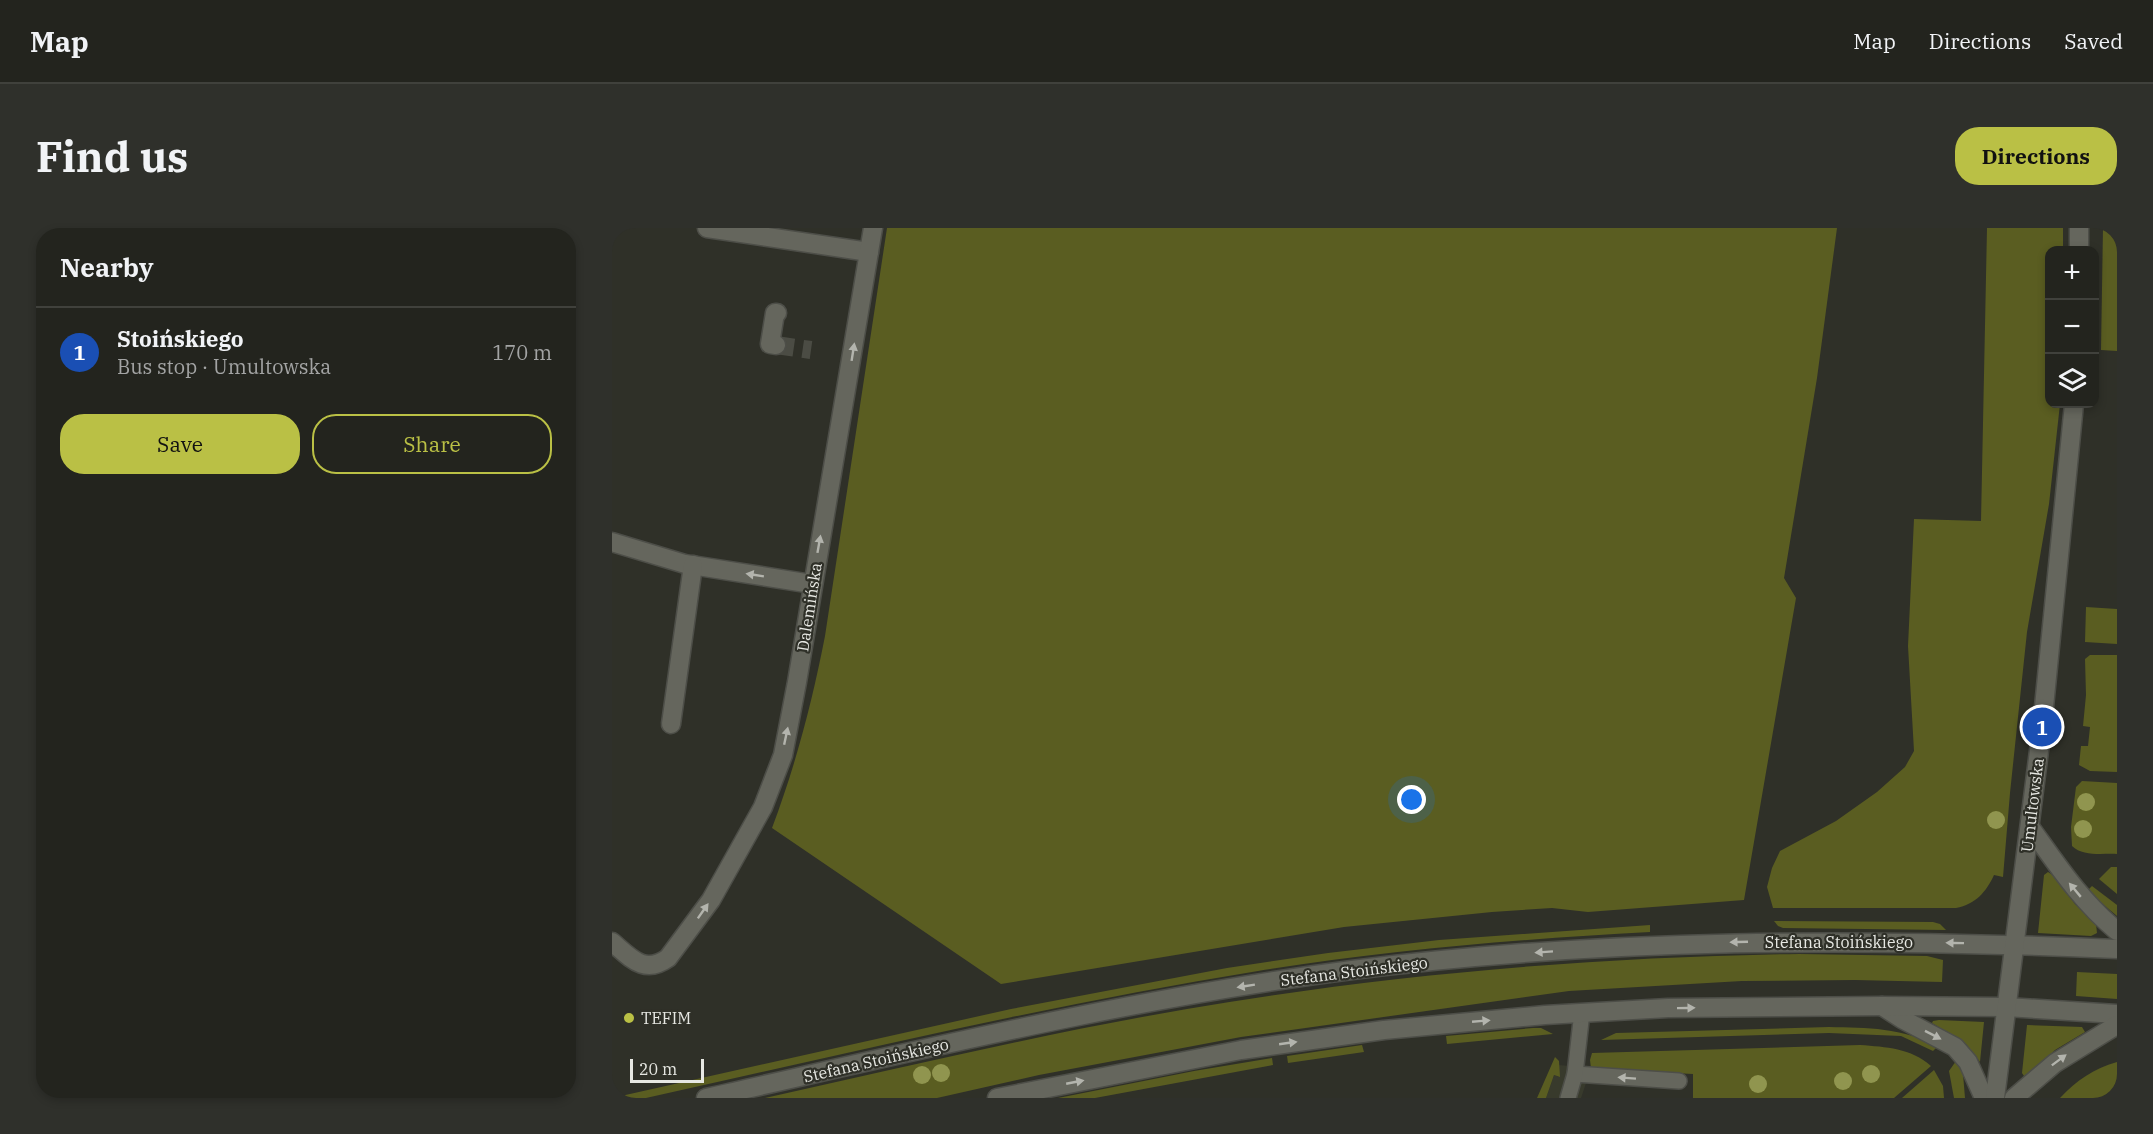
<!DOCTYPE html>
<html lang="en">
<head>
<meta charset="utf-8">
<style>
  :root { --surface:#23241e; --page:#2f302b; --text:#f1f3f6; --muted:#a3a4a4; --line:#40413c; --accent:#bac045 }
  body { margin:0; font-family:"IBM Plex Serif",serif; background:var(--page); color:var(--text) }
  .controls { position:absolute; right:18px; top:18px; display:grid; overflow:hidden; border-radius:12px; box-shadow:0 3px 9px #0003 }
  .controls button { width:54px; height:54px; display:grid; place-items:center; padding:0; border:0; border-bottom:2px solid var(--line); background:var(--surface); color:var(--text); font:30px sans-serif }
  .scale { position:absolute; left:18px; bottom:15px; width:74px; box-sizing:border-box; padding-left:6px; border:3px solid #e7e8e3; border-top:0; font-size:16px; line-height:21px; white-space:nowrap; color:#e7e8e3; -webkit-text-stroke:4px #2f3028; paint-order:stroke }
  .you { position:absolute; left:800px; top:572px; width:21px; height:21px; margin:-15px; border:4px solid #fff; border-radius:50%; background:#1a73e8; box-shadow:0 0 0 9px #1a73e833 }
  .badge { display:grid; place-items:center; width:39px; height:39px; border-radius:50%; background:var(--accent); color:#fff; font-size:20px; font-weight:700 }
  .pin { position:absolute; translate:-50% -50%; border:3px solid #fff; box-shadow:0 2px 6px #0006 }
  .list { margin:0; padding:0; list-style:none }
  h2 { display:flex; justify-content:space-between; align-items:center; height:78px; margin:0; padding:0 24px; font-size:26px }
  h2 small { font-size:20px; font-weight:400; color:var(--muted) }
  .list li { display:grid; grid-template-columns:39px 1fr auto; gap:18px; align-items:center; box-sizing:border-box; height:90px; padding:0 24px; border-top:2px solid var(--line) }
  .list b { display:block; font-size:22px; white-space:nowrap }
  .list p { margin:0; font-size:20px; white-space:nowrap; color:var(--muted) }
  .list em { font-size:20px; font-style:normal; color:var(--muted) }
  .actions { display:flex; gap:12px; padding:18px 24px }
  .actions a { flex:1; padding:14px 0; border:2px solid var(--accent); border-radius:24px; text-align:center; font-size:21px; color:var(--accent) }
  .actions .main { background:var(--accent); color:#111 }
  .icon { flex:none; width:33px; height:33px; fill:none; stroke:currentColor; stroke-width:2; stroke-linecap:round; stroke-linejoin:round }
  .map { position:relative; flex:none; width:1505px; height:870px; overflow:hidden; border-radius:24px }
  header { display:flex; align-items:center; gap:36px; box-sizing:border-box; height:84px; padding:0 30px; background:var(--surface); border-bottom:2px solid var(--line) }
  header strong { font-size:28px }
  nav { display:flex; gap:33px; margin-inline-start:auto; font-size:21px }
  .intro { display:flex; align-items:center; justify-content:space-between; box-sizing:border-box; height:144px; padding:0 36px }
  h1 { margin:0; font-size:42px }
  .button { padding:15px 27px; border-radius:24px; background:var(--accent); color:#111; font-size:21px; font-weight:700 }
  main { display:flex; gap:36px; padding:0 36px }
  aside { flex:1; background:var(--surface); border-radius:24px; box-shadow:0 3px 9px #0003 }
  .map>svg:first-child { display:block }
  .built { fill:#383a2c }
  .green { fill:#5a5d21 }
  .lines { fill:none; stroke-linecap:round; stroke-linejoin:round }
  .pedestrian-tunnel { stroke:#4b4c44; stroke-width:18; stroke-dasharray:18 9; stroke-linecap:butt }
  .service-casing { stroke:#4d4e48; stroke-width:18 }
  .pedestrian-casing { stroke:#4d4e48; stroke-width:21 }
  .minor-casing { stroke:#4d4e48; stroke-width:21 }
  .tertiary-casing { stroke:#4d4e48; stroke-width:21 }
  .service { stroke:#65665d; stroke-width:15 }
  .pedestrian { stroke:#65665d; stroke-width:18 }
  .minor { stroke:#65665d; stroke-width:18 }
  .tertiary { stroke:#65665d; stroke-width:18 }
  .tree { fill:#90954f }
  .oneway { fill:#b3b4ad }
  .poi-dot { fill:#bac045; stroke:#2f3028; stroke-width:2 }
  .labels { text-anchor:middle; stroke-width:4.5; stroke-linejoin:round; paint-order:stroke }
  .street-label { font-size:16px; fill:#e7e8e3; stroke:#2f3028 }
  .poi-label { font-size:16px; fill:#e7e8e3; stroke:#2f3028; text-anchor:start }
</style>
</head>
<body>
<header>
<strong>Map</strong>
<nav><a>Map</a><a>Directions</a><a>Saved</a></nav>
</header>
<div class="intro"><h1>Find us</h1><a class="button">Directions</a></div>
<main>
<aside>
<h2>Nearby<small></small></h2>
<ul class="list">
<li><span class="badge" style="background:#1a4fb4">1</span><div><b>Stoińskiego</b><p>Bus stop · Umultowska</p></div><em>170 m</em></li>
</ul>
<div class="actions"><a class="main">Save</a><a>Share</a></div>
</aside>
<div class="map">
<svg width="1505" height="870" viewBox="0 0 1505 870">
  <rect width="100%" height="100%" fill="#2f3028"/>
  <!-- built -->
  <polygon class="built" points="947,837 979,840 969,870 934,870 942,847 947,849"/>
  <!-- green -->
  <g class="green">
    <path d="M275 0H1225L1205 150 1172 350 1184 370 1132 672 976 684 940 680 880 684 732 699 389 756 160 600C184 536 200 475 213 408Z"/>
    <path d="M1375 0H1451V22H1438V176H1448L1437 276 1415 404 1398 565 1391 649 1382 647C1374 664 1364 676 1344 680H1161L1155 659 1160 640 1168 623 1224 593 1265 564 1293 539 1302 523 1296 418 1302 291 1369 293Z"/>
    <polygon points="1491,0 1505,0 1505,123 1489,122"/>
    <polygon points="1474,379 1505,381 1505,416 1473,414"/>
    <polygon points="1478,427 1505,427 1505,544 1478,543 1467,537 1469,518 1476,518 1478,499 1471,498 1474,467 1473,431"/>
    <path d="M1470 553 1505 555V626C1491 625 1471 629 1460 618L1459 599 1464 559Z"/>
    <polygon points="1499,639 1505,639 1505,666 1487,651"/>
    <polygon points="1436,644 1442,648 1463,676 1484,696 1485,705 1479,708 1426,705 1432,647"/>
    <polygon points="1480,658 1505,677 1505,688 1475,663"/>
    <polygon points="1162,693 1321,694 1328,696 1334,702 1171,700 1166,698"/>
    <path d="M1038 697V704C907 711 776 722 646 743 440 776 237 825 34 870H0L399 781 615 740 716 725 827 712Z"/>
    <path d="M1187 726 1315 728 1331 732 1330 754 1243 752 1130 753 957 763 629 809 427 847 325 870H153C294 839 434 805 575 781 778 746 982 729 1187 726Z"/>
    <polygon points="1465,744 1505,746 1505,771 1464,768"/>
    <polygon points="1327,792 1372,794 1368,834 1354,816 1320,795 1321,793"/>
    <polygon points="1415,797 1470,799 1473,804 1443,822 1417,848 1412,848 1410,845"/>
    <path d="M1217 799C1255 800 1291 799 1325 819L1321 823 1289 808 1217 805 989 812 1004 805Z"/>
    <polygon points="921,800 929,800 941,806 835,816 834,808"/>
    <polygon points="750,817 752,824 676,835 675,828"/>
    <path d="M1248 817C1274 819 1299 820 1319 838L1282 870H1081V846L984 841 979 840 978 832 980 825Z"/>
    <polygon points="943,829 947,833 948,849 942,847 934,870 925,870"/>
    <polygon points="660,830 661,837 483,870 446,870 582,843"/>
    <polygon points="1344,833 1351,846 1353,870 1342,870 1337,843"/>
    <path d="M1505 834V870H1448C1465 852 1481 841 1505 834Z"/>
    <polygon points="1322,842 1331,858 1332,870 1290,870"/>
  </g>
  <g class="lines">
    <!-- pedestrian-tunnel -->
    <polyline class="pedestrian-tunnel" points="164,117 199,122"/>
    <defs>
      <g id="service">
        <polyline points="963,846 1067,853"/>
        <polyline points="956,870 963,846 970,784"/>
      </g>
      <polyline id="pedestrian" points="164,117 158,116 163,85 165,85"/>
      <g id="minor">
        <polyline points="95,0 257,24"/>
        <polyline points="0,314 73,336 200,356"/>
        <polyline points="59,496 81,337"/>
        <path d="M0 714C19 730 32 747 56 730L99 672 151 579 171 527 185 454 261 0"/>
      </g>
      <g id="tertiary">
        <polyline points="1467,0 1467,22"/>
        <path d="M1418 599C1446 638 1468 672 1505 703"/>
        <polyline points="1270,778 1290,791 1343,819 1356,834 1372,870"/>
        <path d="M94 870C308 822 522 770 740 742 994 710 1250 710 1505 721"/>
        <polyline points="385,870 629,822 772,802 933,787 1056,780 1270,778 1394,779 1505,786"/>
        <polyline points="1383,870 1430,499 1462,176"/>
        <polyline points="1402,870 1443,835 1505,797"/>
      </g>
    </defs>
    <!-- service casing -->
    <use href="#service" class="service-casing"/>
    <!-- pedestrian casing -->
    <use href="#pedestrian" class="pedestrian-casing"/>
    <!-- minor casing -->
    <use href="#minor" class="minor-casing"/>
    <!-- tertiary casing -->
    <use href="#tertiary" class="tertiary-casing"/>
    <!-- service -->
    <use href="#service" class="service"/>
    <!-- pedestrian -->
    <use href="#pedestrian" class="pedestrian"/>
    <!-- minor -->
    <use href="#minor" class="minor"/>
    <!-- tertiary -->
    <use href="#tertiary" class="tertiary"/>
  </g>
  <!-- trees -->
  <g class="tree">
    <circle cx="1474" cy="574" r="9"/>
    <circle cx="1384" cy="592" r="9"/>
    <circle cx="1471" cy="601" r="9"/>
    <circle cx="329" cy="845" r="9"/>
    <circle cx="1259" cy="846" r="9"/>
    <circle cx="310" cy="847" r="9"/>
    <circle cx="1231" cy="853" r="9"/>
    <circle cx="1146" cy="856" r="9"/>
  </g>
  <!-- one-way arrows -->
  <defs><path id="oneway-solid" d="M-6-.8H1V-3.2L6.5 0L1 3.2V.8H-6Z" transform="scale(1.5)"/></defs>
  <g class="oneway">
    <use href="#oneway-solid" transform="translate(241 124) rotate(-81)"/>
    <use href="#oneway-solid" transform="translate(207 316) rotate(-80)"/>
    <use href="#oneway-solid" transform="translate(143 347) rotate(-171)"/>
    <use href="#oneway-solid" transform="translate(174 508) rotate(-78)"/>
    <use href="#oneway-solid" transform="translate(1463 662) rotate(-130)"/>
    <use href="#oneway-solid" transform="translate(91 683) rotate(-55)"/>
    <use href="#oneway-solid" transform="translate(1127 714) rotate(178)"/>
    <use href="#oneway-solid" transform="translate(1343 715) rotate(-179)"/>
    <use href="#oneway-solid" transform="translate(932 724) rotate(176)"/>
    <use href="#oneway-solid" transform="translate(634 758) rotate(171)"/>
    <use href="#oneway-solid" transform="translate(1074 780) rotate(-1)"/>
    <use href="#oneway-solid" transform="translate(869 793) rotate(-5)"/>
    <use href="#oneway-solid" transform="translate(1321 807) rotate(27)"/>
    <use href="#oneway-solid" transform="translate(676 815) rotate(-8)"/>
    <use href="#oneway-solid" transform="translate(1447 832) rotate(-37)"/>
    <use href="#oneway-solid" transform="translate(1015 850) rotate(-176)"/>
    <use href="#oneway-solid" transform="translate(463 854) rotate(-11)"/>
  </g>
  <!-- markers -->
  <circle class="poi-dot" cx="17" cy="790" r="6"/>
  <g class="labels">
    <!-- street labels -->
    <g class="street-label">
      <text transform="translate(197 379) rotate(-81)" y="6">Dalemińska</text>
      <text transform="translate(1420 577) rotate(-83)" y="6">Umultowska</text>
      <text x="1227" y="720">Stefana Stoińskiego</text>
      <text transform="translate(742 743) rotate(-7)" y="6">Stefana Stoińskiego</text>
      <text transform="translate(264 832) rotate(-13)" y="6">Stefana Stoińskiego</text>
    </g>
    <!-- poi labels -->
    <g class="poi-label">
      <text x="29" y="796">TEFIM</text>
    </g>
  </g>
</svg>
<div class="controls">
<button>+</button>
<button>−</button>
<button><svg class="icon" aria-label="layers" viewBox="0 0 24 24"><path d="M12 4l9 5-9 5-9-5zM3 14l9 5 9-5"/></svg></button>
</div>
<div class="scale">20 m</div>
<div class="you"></div>
<div class="pin badge" style="left:1430px;top:499px;background:#1a4fb4">1</div>
</div>
</main>
</body>
</html>
